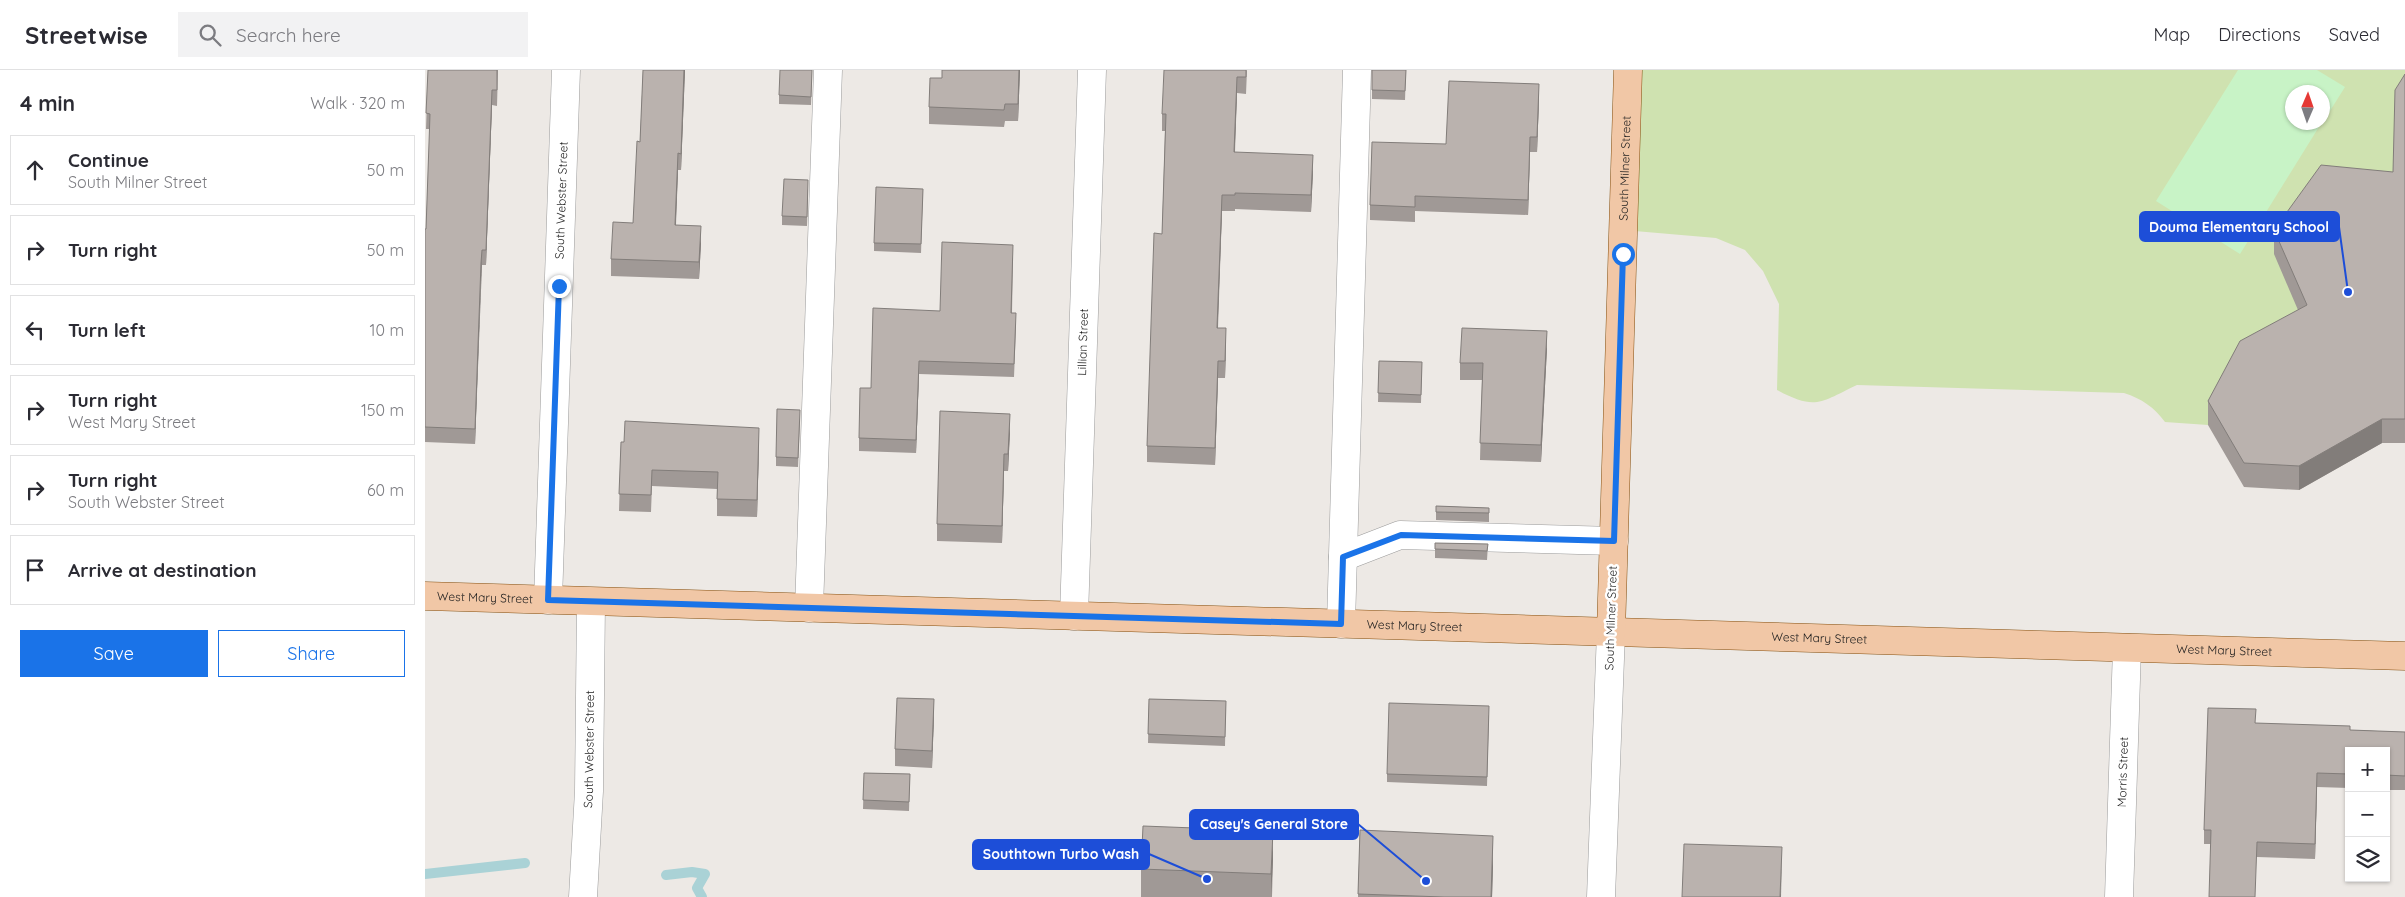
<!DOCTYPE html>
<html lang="en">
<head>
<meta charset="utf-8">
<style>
  :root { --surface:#fff; --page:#f2f2f3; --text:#2b2b33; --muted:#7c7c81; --line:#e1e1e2; --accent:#1a73e8 }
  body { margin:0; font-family:Quicksand,sans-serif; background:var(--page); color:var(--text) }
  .controls { position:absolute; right:15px; bottom:15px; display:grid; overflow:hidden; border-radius:0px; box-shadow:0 1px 4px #0004 }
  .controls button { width:45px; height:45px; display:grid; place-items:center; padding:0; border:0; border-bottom:1px solid var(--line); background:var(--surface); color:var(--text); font:25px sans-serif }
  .compass { position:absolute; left:1860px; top:15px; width:45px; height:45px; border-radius:50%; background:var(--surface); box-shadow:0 1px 4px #0004; rotate:2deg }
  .stop { position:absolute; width:15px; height:15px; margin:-11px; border:4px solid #1a73e8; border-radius:50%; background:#fff }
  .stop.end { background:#1a73e8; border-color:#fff; box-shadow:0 1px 5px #0008 }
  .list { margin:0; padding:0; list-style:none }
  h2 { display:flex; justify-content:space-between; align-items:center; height:65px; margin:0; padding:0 20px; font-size:21px }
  h2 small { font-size:16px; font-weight:400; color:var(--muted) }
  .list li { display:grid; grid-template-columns:32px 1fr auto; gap:15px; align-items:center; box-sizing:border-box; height:70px; margin:0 10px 10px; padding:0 10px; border:1px solid var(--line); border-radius:0px }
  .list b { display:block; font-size:19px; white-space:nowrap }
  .list p { margin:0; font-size:16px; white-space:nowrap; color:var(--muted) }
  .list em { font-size:16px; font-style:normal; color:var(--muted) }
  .actions { display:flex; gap:10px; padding:15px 20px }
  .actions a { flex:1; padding:11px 0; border:1px solid var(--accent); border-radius:0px; text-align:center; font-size:18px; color:var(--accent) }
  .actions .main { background:var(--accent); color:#fff }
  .icon { flex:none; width:28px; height:28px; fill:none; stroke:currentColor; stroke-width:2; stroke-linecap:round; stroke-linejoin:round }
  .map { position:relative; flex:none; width:1980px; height:827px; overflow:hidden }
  header { display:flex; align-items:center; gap:30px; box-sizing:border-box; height:70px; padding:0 25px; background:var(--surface); border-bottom:1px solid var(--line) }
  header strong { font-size:24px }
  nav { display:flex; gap:28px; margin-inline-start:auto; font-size:18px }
  .search { width:350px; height:45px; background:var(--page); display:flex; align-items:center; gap:12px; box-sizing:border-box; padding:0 18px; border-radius:0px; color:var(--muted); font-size:19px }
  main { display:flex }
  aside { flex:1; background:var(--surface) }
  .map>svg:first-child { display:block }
  .grass { fill:#cfe2b0; fill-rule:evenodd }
  .park { fill:#c8f3c6 }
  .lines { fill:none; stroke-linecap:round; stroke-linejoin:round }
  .stream { stroke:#aad2d6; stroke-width:10 }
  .minor-casing { stroke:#9b9b9b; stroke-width:29 }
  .major-casing { stroke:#865111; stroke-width:29 }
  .minor { stroke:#fff; stroke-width:28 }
  .major { stroke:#f1c7a6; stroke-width:28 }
  .wall { fill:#a09996 }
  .shaded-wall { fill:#827d7a }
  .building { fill:#bab2ae; stroke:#827d7a }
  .route { stroke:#1a73e8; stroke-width:6 }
  .labels { text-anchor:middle; stroke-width:5; stroke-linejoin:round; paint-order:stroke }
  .street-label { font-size:12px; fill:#1e1e1e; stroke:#fff }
  .leader { fill:none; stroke:#1d4ed8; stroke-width:2 }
  .callout-dot { fill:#1d4ed8; stroke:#fff; stroke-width:2 }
  .callout { fill:#1d4ed8; stroke:#1d4ed8; stroke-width:2 }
  .callout-label { font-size:14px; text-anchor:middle; font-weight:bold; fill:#fff }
</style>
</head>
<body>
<header>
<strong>Streetwise</strong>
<div class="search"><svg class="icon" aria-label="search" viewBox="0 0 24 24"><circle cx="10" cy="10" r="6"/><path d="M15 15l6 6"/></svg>Search here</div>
<nav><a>Map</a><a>Directions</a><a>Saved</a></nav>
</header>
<main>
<aside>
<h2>4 min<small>Walk · 320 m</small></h2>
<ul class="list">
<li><svg class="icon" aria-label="ahead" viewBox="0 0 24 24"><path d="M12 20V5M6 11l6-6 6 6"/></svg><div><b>Continue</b><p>South Milner Street</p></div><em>50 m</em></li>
<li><svg class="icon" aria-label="right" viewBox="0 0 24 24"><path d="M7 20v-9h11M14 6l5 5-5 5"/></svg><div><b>Turn right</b></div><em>50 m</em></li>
<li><svg class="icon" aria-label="left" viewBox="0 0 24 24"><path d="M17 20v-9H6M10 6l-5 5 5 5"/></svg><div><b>Turn left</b></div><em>10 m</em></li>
<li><svg class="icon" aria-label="right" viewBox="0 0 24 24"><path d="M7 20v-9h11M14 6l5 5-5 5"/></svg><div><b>Turn right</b><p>West Mary Street</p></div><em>150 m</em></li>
<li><svg class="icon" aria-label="right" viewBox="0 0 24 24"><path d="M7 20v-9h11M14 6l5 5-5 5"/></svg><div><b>Turn right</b><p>South Webster Street</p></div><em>60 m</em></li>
<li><svg class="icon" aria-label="arrive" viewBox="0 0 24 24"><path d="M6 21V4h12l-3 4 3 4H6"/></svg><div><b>Arrive at destination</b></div></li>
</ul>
<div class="actions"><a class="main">Save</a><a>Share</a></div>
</aside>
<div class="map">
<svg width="1980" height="827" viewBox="0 0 1980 827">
  <rect width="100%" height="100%" fill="#ede9e5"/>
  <!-- grass -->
  <path class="grass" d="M1203 0H1980V28L1969 126 1882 259 1783 355 1740 352C1729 337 1717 329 1699 323L1432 315C1396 332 1391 341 1352 320L1354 234 1338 201 1320 180 1291 168 1198 160ZM1868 22H1898V52H1868Z"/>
  <!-- park -->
  <polygon class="park" points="1813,0 1892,0 1920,17 1898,52 1898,22 1868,22 1868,52 1897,52 1815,184 1731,131"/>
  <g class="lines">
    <!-- stream -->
    <g class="stream">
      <polyline points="0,804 100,793"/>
      <polyline points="241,805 267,802 280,804 272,818 277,827"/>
    </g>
    <defs>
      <g id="minor">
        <polyline points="918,487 975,465 1189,471"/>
        <path id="s1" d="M123 530 141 0"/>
        <polyline points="384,538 403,0"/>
        <path id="s2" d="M649 546 667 0"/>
        <polyline points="916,554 932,0"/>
        <path id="s3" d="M158 827 164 721 166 532"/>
        <polyline points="1176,827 1186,562"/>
        <path id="s4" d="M1694 827 1702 578"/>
      </g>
      <g id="major">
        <path id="s5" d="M0 526 1980 586"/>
        <path id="s6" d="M1186 562 1203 0"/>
      </g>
    </defs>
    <!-- minor casing -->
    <use href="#minor" class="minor-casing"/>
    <!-- major casing -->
    <use href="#major" class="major-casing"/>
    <!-- minor -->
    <use href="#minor" class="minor"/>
    <!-- major -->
    <use href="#major" class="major"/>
  </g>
  <!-- wall -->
  <g class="wall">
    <polygon points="3,0 73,0 72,36 67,35 61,195 57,195 56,208 50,374 0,372 0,159 1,159 5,59 1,59"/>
    <polygon points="218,0 260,0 256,100 253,100 251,155 276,173 274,209 186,206 186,189 208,153 215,72"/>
    <polygon points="387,0 386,35 354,34 354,25"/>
    <polygon points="517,0 595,0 593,51 580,51 579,57 504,54 504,37 517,8"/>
    <polygon points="822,0 821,24 812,23 810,82 888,101 886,142 810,139 810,141 797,141 793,258 801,274 800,308 793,308 790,395 722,392 722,376 737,164 740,61 737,61 737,44"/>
    <polygon points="981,0 980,30 947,29 947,20"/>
    <polygon points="1980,4 1980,373 1957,373 1874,420 1819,417 1783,355 1783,331 1873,240 1849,184 1849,160 1968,102"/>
    <polygon points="1114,29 1112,82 1105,82 1103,145 990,141 990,152 945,150 945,135 1021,74"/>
    <polygon points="383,119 382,156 357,155 357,146"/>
    <polygon points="498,119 496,183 449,181 449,173"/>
    <polygon points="588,188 587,243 591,257 589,307 494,304 491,383 434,381 434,368 515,241"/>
    <polygon points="1122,278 1116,392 1055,390 1057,310 1035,310 1035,293"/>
    <polygon points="954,291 997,292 996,333 953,332"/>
    <polygon points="375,349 373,397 351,396 351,387"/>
    <polygon points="585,361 583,401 579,401 577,473 512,471 512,454"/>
    <polygon points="196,372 334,375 332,447 292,446 292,419 227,416 226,442 194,441"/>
    <polygon points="1011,436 1064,438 1064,452 1011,450"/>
    <polygon points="1010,473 1063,474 1062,490 1010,488"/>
    <polygon points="724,629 801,631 800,676 723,673"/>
    <polygon points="1064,645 1062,716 962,712 962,704"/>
    <polygon points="509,646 507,698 470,696 470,679"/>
    <polygon points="1831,653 1925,660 1980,662 1980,720 1961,720 1961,681 1924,681 1924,718 1892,717 1890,789 1832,787 1786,774 1779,774 1779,760"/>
    <polygon points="439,703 485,704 484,741 438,739"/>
    <polygon points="935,760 1068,796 1067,827 933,827"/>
    <polygon points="848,790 847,827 716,827 716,799"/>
  </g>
  <!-- shaded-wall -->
  <g class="shaded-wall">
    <polygon points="259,0 260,0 256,100 256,84"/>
    <polygon points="594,0 595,0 593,51 593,34"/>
    <polygon points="812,7 812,23 809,98 809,82"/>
    <polygon points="1114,14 1114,29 1112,82 1112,67"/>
    <polygon points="67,20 67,35 61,195 61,180"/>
    <polygon points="1105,67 1105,82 1103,145 1103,130"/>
    <polygon points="253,83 253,100 250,172 250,155"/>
    <polygon points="888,85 888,101 886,142 886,125"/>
    <polygon points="797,125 797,141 792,274 792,258"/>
    <polygon points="276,156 276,173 274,209 274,192"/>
    <polygon points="57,180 57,195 50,374 50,359"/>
    <polygon points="801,258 801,274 800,308 800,291"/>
    <polygon points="1122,261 1122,278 1116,392 1116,375"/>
    <polygon points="494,291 494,304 491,383 491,370"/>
    <polygon points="793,291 793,308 790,395 790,378"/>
    <polygon points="585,344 585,361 583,401 583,384"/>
    <polygon points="1957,349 1957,373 1874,420 1874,396"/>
    <polygon points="334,358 334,375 332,447 332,430"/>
    <polygon points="579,384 579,401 577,473 577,456"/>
    <polygon points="509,629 509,646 507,698 507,681"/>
    <polygon points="1892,703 1892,717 1890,789 1890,774"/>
    <polygon points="848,761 848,790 846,827 846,804"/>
    <polygon points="1068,766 1068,796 1067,827 1066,827"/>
    <polygon points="1357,777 1356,827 1355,827"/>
  </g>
  <!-- building -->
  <g class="building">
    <polygon points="3,0 72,0 72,20 67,20 61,180 57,180 56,193 50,359 0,357 0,159 1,159 5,44 1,43"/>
    <polygon points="218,0 259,0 256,84 253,83 250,155 276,156 274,192 186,189 188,152 208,153 212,71 215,72"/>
    <polygon points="355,0 387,0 386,27 354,25"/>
    <polygon points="517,0 594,0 593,34 580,34 579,40 504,37 505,8 517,8"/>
    <polygon points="739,0 821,0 821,7 812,7 809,82 888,85 886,125 810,123 810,125 797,125 792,258 801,258 800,291 793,291 790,378 722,376 729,163 737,164 741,44 737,44"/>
    <polygon points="947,0 981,0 980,21 947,20"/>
    <polygon points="1980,4 1980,349 1957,349 1874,396 1819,393 1783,331 1815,271 1882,235 1849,160 1896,95 1968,102 1970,20"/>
    <polygon points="1024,11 1114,14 1112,67 1105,67 1103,130 990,126 990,137 945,135 947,72 1021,74"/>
    <polygon points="359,109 383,110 382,147 357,146"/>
    <polygon points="451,117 498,119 496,174 449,173"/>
    <polygon points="517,172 588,175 586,243 591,243 589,294 494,291 491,370 434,368 435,318 446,318 448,238 515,241"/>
    <polygon points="1037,258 1122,261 1116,375 1055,373 1058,293 1035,293"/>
    <polygon points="954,291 997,292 996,325 953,323"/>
    <polygon points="352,339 375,340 373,388 351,387"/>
    <polygon points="515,341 585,344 583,384 579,384 577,456 512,454"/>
    <polygon points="200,351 334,358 332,430 292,429 293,402 227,400 226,425 194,424 196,372 199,372"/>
    <polygon points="1011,436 1064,438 1064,443 1011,442"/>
    <polygon points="1010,473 1063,474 1062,481 1010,479"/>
    <polygon points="472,628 509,629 507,681 470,679"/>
    <polygon points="724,629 801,631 800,667 723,664"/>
    <polygon points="964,633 1064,636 1062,707 962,704"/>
    <polygon points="1783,638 1831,639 1830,653 1925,656 1925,660 1980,662 1980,706 1961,705 1961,681 1924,681 1924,704 1892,703 1890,774 1832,772 1830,827 1784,827 1786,760 1779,760"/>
    <polygon points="439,703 485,704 484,732 438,730"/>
    <polygon points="718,756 848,761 846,804 716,799"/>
    <polygon points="935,760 1068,766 1066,827 1019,827 933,824"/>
    <polygon points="1259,774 1357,777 1355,827 1257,827"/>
  </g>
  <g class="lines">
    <!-- route -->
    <polyline class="route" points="134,216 123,530 916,554 918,487 976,465 1189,471 1198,184"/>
  </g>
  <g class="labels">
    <!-- street labels -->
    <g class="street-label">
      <text dy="4" stroke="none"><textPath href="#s6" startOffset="464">South Milner Street</textPath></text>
      <text dy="4" stroke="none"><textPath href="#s1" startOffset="400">South Webster Street</textPath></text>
      <text dy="4" stroke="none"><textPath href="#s2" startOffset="274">Lillian Street</textPath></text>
      <text dy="4" stroke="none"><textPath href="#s5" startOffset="60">West Mary Street</textPath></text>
      <text transform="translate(1186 548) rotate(-88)" y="4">South Milner Street</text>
      <text dy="4" stroke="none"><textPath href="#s5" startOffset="990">West Mary Street</textPath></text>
      <text dy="4" stroke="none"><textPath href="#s5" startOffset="1395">West Mary Street</textPath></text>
      <text dy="4" stroke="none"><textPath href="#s5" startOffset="1800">West Mary Street</textPath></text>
      <text dy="4" stroke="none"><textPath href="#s3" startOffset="148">South Webster Street</textPath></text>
      <text dy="4" stroke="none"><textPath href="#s4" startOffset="125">Morris Street</textPath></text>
    </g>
  </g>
  <!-- callouts -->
  <path class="leader" d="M1923 222L1914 157M1001 811L933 754M782 809L724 784"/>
  <g class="callout-dot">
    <circle cx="1923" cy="222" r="5"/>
    <circle cx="1001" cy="811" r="5"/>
    <circle cx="782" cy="809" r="5"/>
  </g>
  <g class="callout">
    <rect x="1715" y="142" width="199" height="29" rx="5"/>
    <rect x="765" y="740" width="168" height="29" rx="5"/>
    <rect x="548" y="770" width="176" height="29" rx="5"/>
  </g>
  <g class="callout-label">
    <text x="1814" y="162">Douma Elementary School</text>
    <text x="849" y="759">Casey's General Store</text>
    <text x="636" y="789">Southtown Turbo Wash</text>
  </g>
</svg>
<div class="controls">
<button>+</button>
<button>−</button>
<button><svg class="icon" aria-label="layers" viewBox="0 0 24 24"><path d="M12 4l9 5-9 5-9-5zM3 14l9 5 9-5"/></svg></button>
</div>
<svg class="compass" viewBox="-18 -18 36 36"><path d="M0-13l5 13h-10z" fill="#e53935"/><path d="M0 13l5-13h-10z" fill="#7c7c81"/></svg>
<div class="stop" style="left:1198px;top:184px"></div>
<div class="stop end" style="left:134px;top:216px"></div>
</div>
</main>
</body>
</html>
